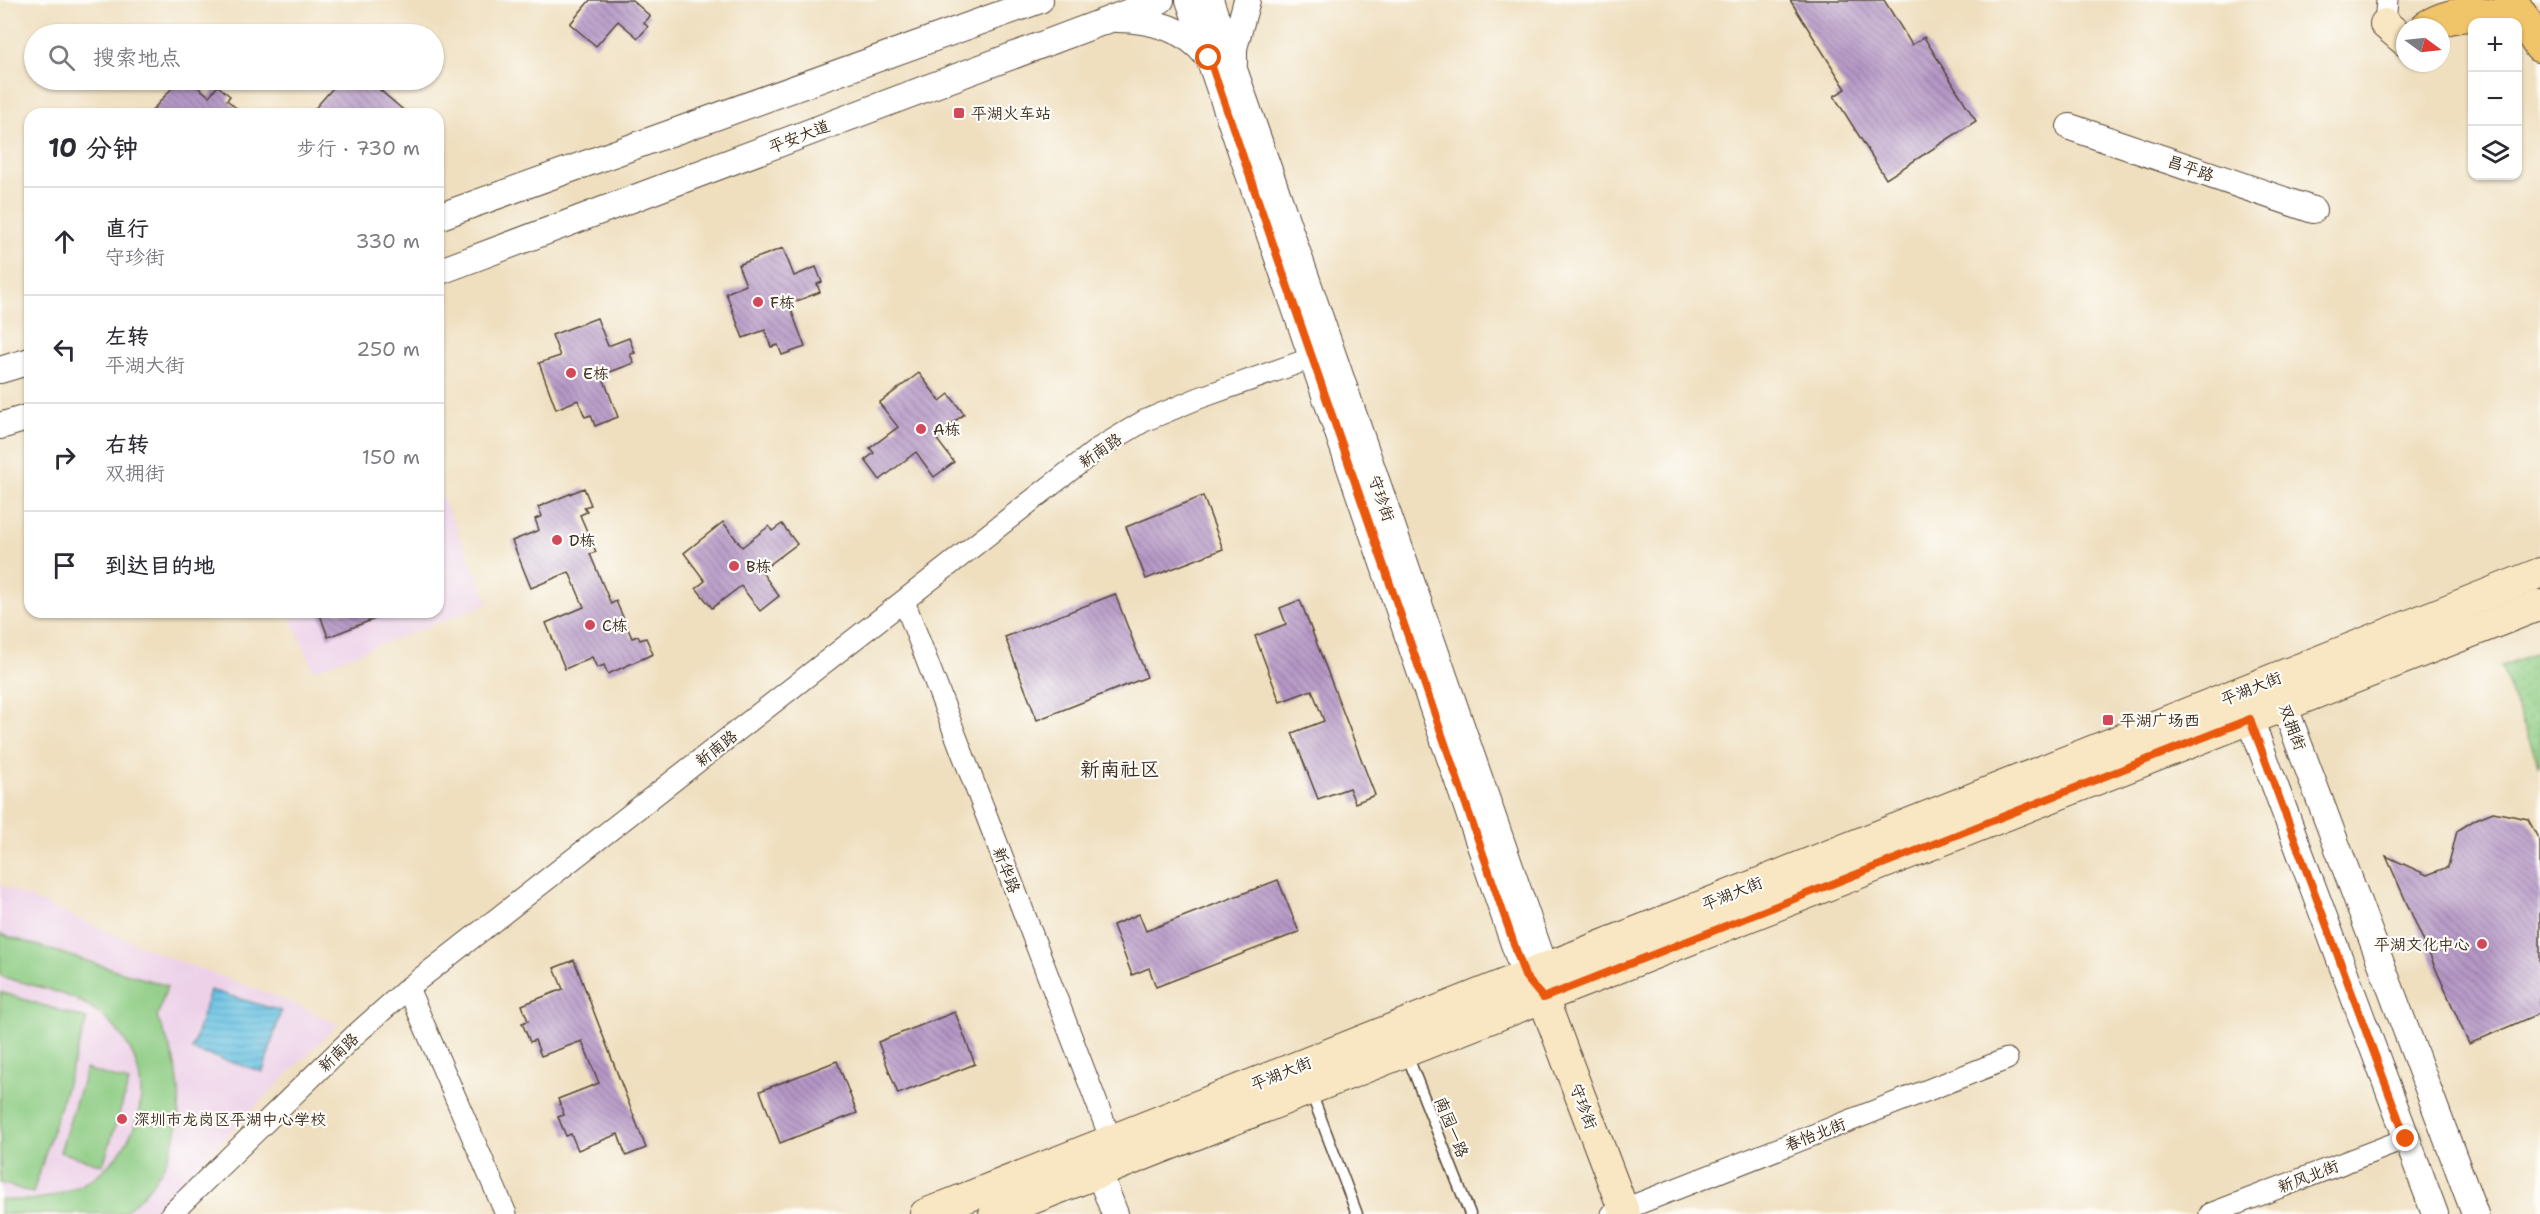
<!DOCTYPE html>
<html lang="zh">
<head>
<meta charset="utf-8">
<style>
  :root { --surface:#fff; --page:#f2f2f3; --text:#2b2b33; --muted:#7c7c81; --line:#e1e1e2 }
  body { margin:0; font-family:"Shantell Sans","LXGW WenKai TC",sans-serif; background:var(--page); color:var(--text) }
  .controls { position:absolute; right:18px; top:18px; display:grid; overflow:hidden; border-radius:12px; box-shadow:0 2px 4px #0004 }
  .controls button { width:54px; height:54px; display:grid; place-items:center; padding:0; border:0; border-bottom:2px solid var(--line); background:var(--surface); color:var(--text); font:30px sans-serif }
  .compass { position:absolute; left:2396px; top:18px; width:54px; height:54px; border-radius:50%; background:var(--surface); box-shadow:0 2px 4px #0004; rotate:105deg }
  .stop { position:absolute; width:18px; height:18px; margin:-14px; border:4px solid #ea580c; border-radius:50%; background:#fff }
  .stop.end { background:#ea580c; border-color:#fff; box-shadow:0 2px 6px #0008 }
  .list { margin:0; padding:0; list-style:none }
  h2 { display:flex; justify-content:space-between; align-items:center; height:78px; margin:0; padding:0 24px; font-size:26px }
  h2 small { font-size:20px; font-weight:400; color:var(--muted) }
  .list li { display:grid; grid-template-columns:39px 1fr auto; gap:18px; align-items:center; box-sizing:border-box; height:108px; padding:0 24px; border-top:2px solid var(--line) }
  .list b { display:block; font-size:22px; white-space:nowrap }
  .list p { margin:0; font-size:20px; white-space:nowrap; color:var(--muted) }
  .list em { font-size:20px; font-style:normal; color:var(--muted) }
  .icon { flex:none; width:33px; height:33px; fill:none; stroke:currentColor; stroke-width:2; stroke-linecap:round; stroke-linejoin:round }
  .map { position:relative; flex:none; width:2540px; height:1214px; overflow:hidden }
  .search { position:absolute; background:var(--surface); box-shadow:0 2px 4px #0004; left:24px; top:24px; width:420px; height:66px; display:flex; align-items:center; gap:15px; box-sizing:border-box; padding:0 21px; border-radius:33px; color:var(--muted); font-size:22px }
  .panel { position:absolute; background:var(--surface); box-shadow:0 2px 4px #0004; left:24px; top:108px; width:420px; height:510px; border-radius:18px }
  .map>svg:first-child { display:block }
  .built { fill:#edd1e9 }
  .grass { fill:#8dcc83; stroke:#647b50; stroke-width:1.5 }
  .park { fill:url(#park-dots); stroke:#647b50; stroke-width:1.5 }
  .water { fill:url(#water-rules); stroke:#507680; stroke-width:1.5 }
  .building { fill:url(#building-back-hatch) }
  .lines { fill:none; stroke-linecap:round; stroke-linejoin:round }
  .service-casing { stroke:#564536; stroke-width:13 }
  .minor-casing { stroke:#564536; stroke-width:23 }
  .tertiary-casing { stroke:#564536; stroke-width:28 }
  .secondary-casing { stroke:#564536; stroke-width:32 }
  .primary-casing { stroke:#564536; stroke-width:35 }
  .service { stroke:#fff; stroke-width:10 }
  .minor { stroke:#fff; stroke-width:21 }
  .tertiary { stroke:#fff; stroke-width:26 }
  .secondary { stroke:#f9e7c3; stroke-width:30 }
  .primary { stroke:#f0c469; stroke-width:33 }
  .route { stroke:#ea580c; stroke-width:8 }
  .poi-dot { fill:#d1495b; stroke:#fdfcf7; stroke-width:2 }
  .labels { text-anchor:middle; stroke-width:4.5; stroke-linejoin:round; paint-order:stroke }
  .poi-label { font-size:16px; fill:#3b2a1e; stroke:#fdfcf7; text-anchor:start }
  .street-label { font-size:16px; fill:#3b2a1e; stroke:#fdfcf7 }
  .quarter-label { font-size:20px; fill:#3b2a1e; stroke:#fdfcf7 }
</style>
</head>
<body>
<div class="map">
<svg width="2540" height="1214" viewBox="0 0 2540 1214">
  <defs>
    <pattern id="park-dots" width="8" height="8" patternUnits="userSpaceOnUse" patternTransform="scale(1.5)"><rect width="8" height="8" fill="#8dcc83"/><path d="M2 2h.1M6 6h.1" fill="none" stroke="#7baf71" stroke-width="1.8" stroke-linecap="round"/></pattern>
    <pattern id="water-rules" width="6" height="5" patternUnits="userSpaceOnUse" patternTransform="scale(1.5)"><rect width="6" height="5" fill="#65c1e3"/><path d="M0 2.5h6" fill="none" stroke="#549db7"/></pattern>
    <pattern id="building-back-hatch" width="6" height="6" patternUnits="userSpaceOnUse" patternTransform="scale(1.5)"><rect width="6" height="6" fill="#b597c6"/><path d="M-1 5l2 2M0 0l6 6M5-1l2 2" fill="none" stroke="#947ba0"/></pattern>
  </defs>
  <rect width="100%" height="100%" fill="#fdfcf7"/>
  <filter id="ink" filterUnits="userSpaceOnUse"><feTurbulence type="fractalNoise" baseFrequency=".0167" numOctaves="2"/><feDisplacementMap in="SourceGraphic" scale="12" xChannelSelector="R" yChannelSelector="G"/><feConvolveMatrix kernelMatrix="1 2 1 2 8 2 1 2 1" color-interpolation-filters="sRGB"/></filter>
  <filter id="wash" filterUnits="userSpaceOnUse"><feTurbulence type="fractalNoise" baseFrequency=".008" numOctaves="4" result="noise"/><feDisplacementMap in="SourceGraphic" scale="24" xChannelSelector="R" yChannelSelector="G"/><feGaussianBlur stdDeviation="1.35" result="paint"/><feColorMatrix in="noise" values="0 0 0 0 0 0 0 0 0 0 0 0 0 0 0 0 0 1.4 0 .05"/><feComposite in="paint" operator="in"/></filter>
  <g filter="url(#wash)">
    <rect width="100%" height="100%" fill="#efdfbf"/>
    <!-- built -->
    <g class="built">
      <polygon points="438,488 489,603 314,670 288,612 438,612"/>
      <polygon points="0,885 165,956 285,1000 338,1024 149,1214 0,1214"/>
    </g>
    <!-- grass -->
    <g class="grass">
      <path d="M0 934 167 986 157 1018C194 1089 187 1163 122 1214H0V1199C117 1214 192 1087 99 1013 72 992 32 986 0 976Z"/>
      <polygon points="0,992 87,1019 33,1193 0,1183"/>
      <polygon points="86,1069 129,1082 103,1165 60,1152"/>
    </g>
    <!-- park -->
    <polygon class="park" points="2540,652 2540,768 2501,666"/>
    <!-- water -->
    <polygon class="water" points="210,990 281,1011 263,1072 192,1050"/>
    <g id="blocks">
      <!-- building -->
      <g class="building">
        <polygon points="590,0 632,0 650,16 644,23 648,27 638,38 618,21 596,46 570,24"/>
        <polygon points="1790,0 1884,0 1912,45 1924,37 1976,121 1886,179 1834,96 1846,89"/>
        <polygon points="179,80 189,80 209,96 218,86 230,96 227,100 243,114 149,114"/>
        <polygon points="340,80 368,80 408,114 310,114"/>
        <polygon points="783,248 794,276 816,267 822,282 817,284 820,292 789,304 805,347 782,355 778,345 771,347 765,330 743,338 726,293 746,285 738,265"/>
        <polygon points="597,318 608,346 629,338 635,353 630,354 634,363 602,375 618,417 595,426 591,415 585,417 578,400 556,409 539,363 560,356 552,335"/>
        <polygon points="919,373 940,401 949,394 964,414 935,437 954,462 934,477 916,452 880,480 865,460 874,453 870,448 898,427 879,403"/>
        <polygon points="584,488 591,505 584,507 587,512 580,515 596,552 590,554 611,604 616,601 632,638 638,636 640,640 646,638 653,654 608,674 604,665 597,668 592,657 565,669 546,623 584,607 569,572 531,588 512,541 539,530 535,519 542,516 538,507"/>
        <polygon points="1203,496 1223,549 1146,579 1126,527"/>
        <polygon points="723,522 742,547 769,526 772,531 782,524 797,544 761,571 779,596 760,611 741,586 712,608 696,588 705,581 684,553"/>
        <polygon points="1115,594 1147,677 1037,720 1005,637"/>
        <polygon points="1300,600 1375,795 1355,803 1349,788 1318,799 1292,733 1324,721 1312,690 1280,702 1255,636 1286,624 1280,608"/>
        <polygon points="319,612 390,612 390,613 328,637"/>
        <polygon points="2493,812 2528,819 2540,842 2540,1013 2469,1044 2386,856 2427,875 2448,867 2457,831 2476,819"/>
        <polygon points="1278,880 1299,932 1156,987 1149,968 1132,975 1113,925 1139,914 1146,931"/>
        <polygon points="574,960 646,1148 626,1156 618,1134 578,1150 571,1134 566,1136 558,1117 564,1115 558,1099 599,1083 582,1041 541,1056 535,1040 530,1042 522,1023 528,1021 522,1005 563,989 554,968"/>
        <polygon points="955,1012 975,1064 898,1094 878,1042"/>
        <polygon points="837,1061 857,1113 780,1143 760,1091"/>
      </g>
    </g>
  </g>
  <g filter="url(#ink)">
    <use href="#blocks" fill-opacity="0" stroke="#564536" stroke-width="1.5"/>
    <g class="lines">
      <defs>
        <g id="service">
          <polyline points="1407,1055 1470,1214"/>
          <polyline points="1310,1090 1357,1214"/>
        </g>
        <g id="minor">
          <polyline points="2385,24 2387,0"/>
          <polyline points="904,601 1111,1140"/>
          <polyline points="408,988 506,1214"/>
          <polyline points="171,1214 355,1035 408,988 1099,448 1144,421 1199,398 1312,358"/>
          <polyline points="1612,1214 2007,1059"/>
          <polyline points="2210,1214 2406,1139"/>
        </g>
        <g id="tertiary">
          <polyline points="1189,0 1525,976 1537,991"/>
          <polyline points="1210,0 1545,968 1544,988"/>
          <path d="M1117 19C1150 19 1187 29 1207 56"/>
          <polyline points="1234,62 1234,48 1247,0"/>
          <polyline points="2070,127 2313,210"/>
          <polyline points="438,217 1040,0"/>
          <polyline points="438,272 1161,0"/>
          <polyline points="0,370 30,361"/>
          <polyline points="0,426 30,417"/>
          <polyline points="2277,686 2475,1214"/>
          <polyline points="2260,702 2250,719 2435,1214"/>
          <polyline points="1099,1173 1115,1214"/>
        </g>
        <g id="secondary">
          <polyline points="2385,24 2405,41"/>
          <polyline points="1543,998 1625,1214"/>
          <polyline points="925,1214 2540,573"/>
          <polyline points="994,1214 2540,605"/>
        </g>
        <g id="primary">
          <polyline points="2511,0 2540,46"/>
          <path d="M2427 27C2454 11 2482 11 2511 22"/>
        </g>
      </defs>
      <!-- service casing -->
      <use href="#service" class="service-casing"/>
      <!-- minor casing -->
      <use href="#minor" class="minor-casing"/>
      <!-- tertiary casing -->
      <use href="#tertiary" class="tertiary-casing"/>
      <!-- secondary casing -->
      <use href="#secondary" class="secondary-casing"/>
      <!-- primary casing -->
      <use href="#primary" class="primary-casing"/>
      <!-- service -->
      <use href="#service" class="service"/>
      <!-- minor -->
      <use href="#minor" class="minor"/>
      <!-- tertiary -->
      <use href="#tertiary" class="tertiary"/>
      <!-- secondary -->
      <use href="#secondary" class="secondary"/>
      <!-- primary -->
      <use href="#primary" class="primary"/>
    </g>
  </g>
  <g class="lines" filter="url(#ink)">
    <!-- route -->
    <polyline class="route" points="1209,58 1525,976 1543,998 2250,719 2406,1139"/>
  </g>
  <!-- markers -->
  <g class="poi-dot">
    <rect x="953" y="107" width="12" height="12" rx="3"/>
    <circle cx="758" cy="302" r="6"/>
    <circle cx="571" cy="373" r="6"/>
    <circle cx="921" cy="429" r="6"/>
    <circle cx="557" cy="540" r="6"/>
    <circle cx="734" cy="566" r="6"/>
    <circle cx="590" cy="625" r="6"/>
    <rect x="2102" y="714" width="12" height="12" rx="3"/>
    <circle cx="2482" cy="944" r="6"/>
    <circle cx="122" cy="1119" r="6"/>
  </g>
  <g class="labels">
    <!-- poi labels -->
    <g class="poi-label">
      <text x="971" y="119">平湖火车站</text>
      <text x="770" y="308">F栋</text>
      <text x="583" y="379">E栋</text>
      <text x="933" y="435">A栋</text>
      <text x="569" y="546">D栋</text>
      <text x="746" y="572">B栋</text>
      <text x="602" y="631">C栋</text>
      <text x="2120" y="726">平湖广场西</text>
      <text x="2470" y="950" text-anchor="end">平湖文化中心</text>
      <text x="134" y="1125">深圳市龙岗区平湖中心学校</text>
    </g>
    <!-- street labels -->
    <g class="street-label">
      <text transform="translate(799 136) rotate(-21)" y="6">平安大道</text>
      <text transform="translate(2191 168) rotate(19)" y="6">昌平路</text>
      <text transform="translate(1100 450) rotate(-34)" y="6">新南路</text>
      <text transform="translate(1382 498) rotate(71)" y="6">守珍街</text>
      <text transform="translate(2251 688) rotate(-22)" y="6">平湖大街</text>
      <text transform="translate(2293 727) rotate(69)" y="6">双拥街</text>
      <text transform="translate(716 748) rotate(-38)" y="6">新南路</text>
      <text transform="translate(1007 870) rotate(69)" y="6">新华路</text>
      <text transform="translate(1732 893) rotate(-22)" y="6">平湖大街</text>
      <text transform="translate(338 1052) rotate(-44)" y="6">新南路</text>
      <text transform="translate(1281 1073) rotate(-22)" y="6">平湖大街</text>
      <text transform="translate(1584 1106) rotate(69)" y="6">守珍街</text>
      <text transform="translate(1452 1127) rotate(68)" y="6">南园一路</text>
      <text transform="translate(1815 1134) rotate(-21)" y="6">春怡北街</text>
      <text transform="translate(2308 1176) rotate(-21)" y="6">新风北街</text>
    </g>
    <!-- quarter labels -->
    <g class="quarter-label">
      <text x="1120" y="776">新南社区</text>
    </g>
  </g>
</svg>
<div class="controls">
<button>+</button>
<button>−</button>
<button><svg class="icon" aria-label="layers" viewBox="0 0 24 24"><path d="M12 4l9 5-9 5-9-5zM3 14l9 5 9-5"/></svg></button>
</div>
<svg class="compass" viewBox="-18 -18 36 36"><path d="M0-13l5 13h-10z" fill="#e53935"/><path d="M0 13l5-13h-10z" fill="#7c7c81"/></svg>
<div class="stop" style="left:1209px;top:58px"></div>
<div class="stop end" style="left:2406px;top:1139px"></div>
<div class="search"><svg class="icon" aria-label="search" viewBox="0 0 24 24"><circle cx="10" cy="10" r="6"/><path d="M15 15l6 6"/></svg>搜索地点</div>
<section class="panel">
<h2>10 分钟<small>步行 · 730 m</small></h2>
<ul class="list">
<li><svg class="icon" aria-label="ahead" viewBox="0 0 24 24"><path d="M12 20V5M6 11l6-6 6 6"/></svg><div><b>直行</b><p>守珍街</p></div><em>330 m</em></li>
<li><svg class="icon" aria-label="left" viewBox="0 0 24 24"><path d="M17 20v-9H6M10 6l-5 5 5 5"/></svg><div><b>左转</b><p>平湖大街</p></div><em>250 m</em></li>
<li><svg class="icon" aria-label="right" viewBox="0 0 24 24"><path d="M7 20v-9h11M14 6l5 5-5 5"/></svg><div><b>右转</b><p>双拥街</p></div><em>150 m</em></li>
<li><svg class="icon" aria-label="arrive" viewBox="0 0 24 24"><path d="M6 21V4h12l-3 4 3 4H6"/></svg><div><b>到达目的地</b></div></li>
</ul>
</section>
</div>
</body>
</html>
